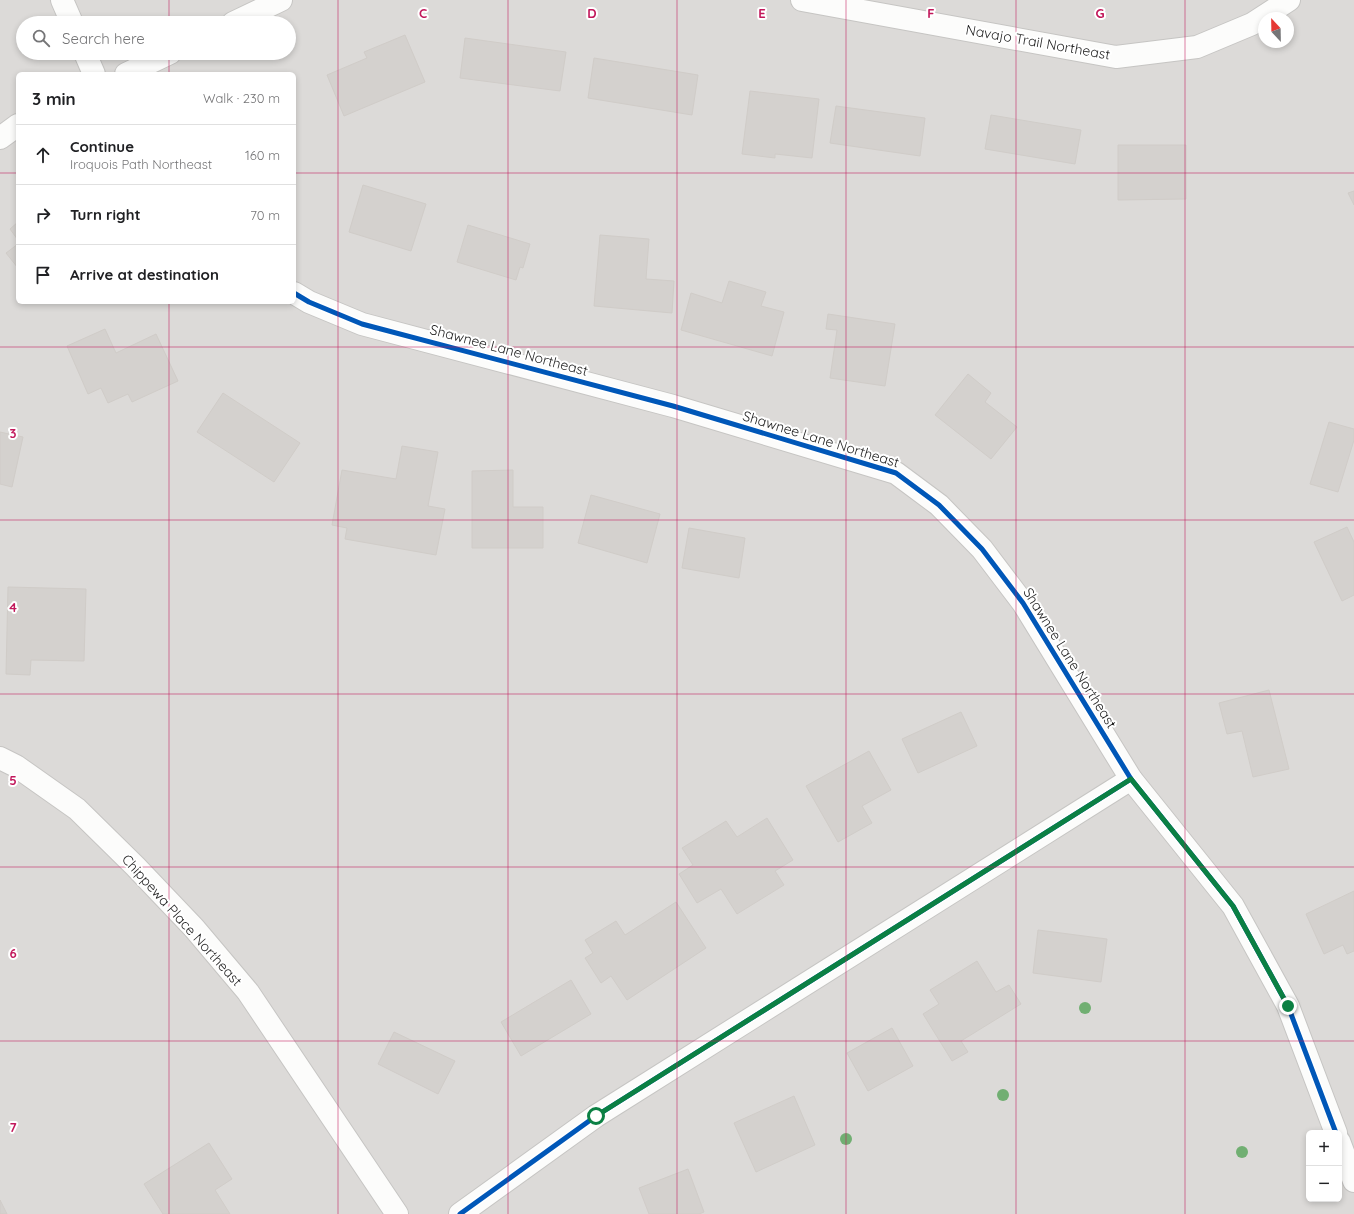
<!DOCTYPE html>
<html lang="en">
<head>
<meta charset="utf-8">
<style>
  :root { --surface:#fff; --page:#f6f6f6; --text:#202124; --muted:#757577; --line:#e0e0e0 }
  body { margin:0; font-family:Quicksand,sans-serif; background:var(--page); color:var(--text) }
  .controls { position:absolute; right:12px; bottom:12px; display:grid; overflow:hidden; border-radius:6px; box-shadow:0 2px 6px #0003 }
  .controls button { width:36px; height:36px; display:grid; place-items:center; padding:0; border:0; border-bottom:1px solid var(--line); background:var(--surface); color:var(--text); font:20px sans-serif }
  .compass { position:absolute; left:1258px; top:12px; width:36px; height:36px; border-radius:50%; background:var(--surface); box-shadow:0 2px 6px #0003; rotate:338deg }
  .stop { position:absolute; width:12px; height:12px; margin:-9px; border:3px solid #0b8043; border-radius:50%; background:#fff }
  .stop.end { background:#0b8043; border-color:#fff; box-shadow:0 1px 4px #0008 }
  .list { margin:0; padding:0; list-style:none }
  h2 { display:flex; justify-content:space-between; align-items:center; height:52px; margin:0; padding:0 16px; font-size:17px }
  h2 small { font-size:13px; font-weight:400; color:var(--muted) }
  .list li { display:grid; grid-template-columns:26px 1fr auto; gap:12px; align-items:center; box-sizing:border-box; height:60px; padding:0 16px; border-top:1px solid var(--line) }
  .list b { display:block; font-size:15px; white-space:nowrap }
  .list p { margin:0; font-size:13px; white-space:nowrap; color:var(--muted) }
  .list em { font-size:13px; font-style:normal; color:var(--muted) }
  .icon { flex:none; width:22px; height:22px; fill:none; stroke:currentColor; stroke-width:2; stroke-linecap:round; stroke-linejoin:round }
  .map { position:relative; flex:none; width:1354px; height:1214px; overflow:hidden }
  .search { position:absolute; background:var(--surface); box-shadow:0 2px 6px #0003; left:16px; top:16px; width:280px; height:44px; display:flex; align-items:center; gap:10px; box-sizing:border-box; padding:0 14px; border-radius:22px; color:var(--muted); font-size:15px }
  .panel { position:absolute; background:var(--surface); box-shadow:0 2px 6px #0003; left:16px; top:72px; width:280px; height:232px; border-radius:6px }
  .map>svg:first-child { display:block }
  .residential { fill:#dcdad8; fill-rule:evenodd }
  .building { fill:#d4d1ce; stroke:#d0ccc8 }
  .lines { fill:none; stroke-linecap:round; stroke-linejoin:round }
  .minor-casing { stroke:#c6c5c3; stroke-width:24 }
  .minor { stroke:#fcfcfb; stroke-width:22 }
  .cycleway-casing { stroke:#fff; stroke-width:8 }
  .cycleway { stroke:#0057b8; stroke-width:5 }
  .tree { fill:#71af72 }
  .route { stroke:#0b8043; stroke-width:5 }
  .grid { fill:none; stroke:#c2185b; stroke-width:1; stroke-opacity:0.55 }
  .labels { text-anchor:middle; stroke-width:4; stroke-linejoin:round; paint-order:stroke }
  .street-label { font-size:14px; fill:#1f1f1f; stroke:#fff }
  .grid-label { font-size:13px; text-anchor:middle; font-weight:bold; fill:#c2185b; stroke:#fff; stroke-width:4; stroke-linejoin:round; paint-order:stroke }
</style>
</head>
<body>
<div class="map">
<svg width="1354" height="1214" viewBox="0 0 1354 1214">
  <rect width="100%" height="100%" fill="#edebe7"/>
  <!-- residential -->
  <path class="residential" d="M0 0H1354V1214H0ZM1264 18H1288V42H1264ZM23 23H289V53H23ZM18 74H294V302H18ZM1309 1133H1339V1199H1309Z"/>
  <!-- building -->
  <g class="building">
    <polygon points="405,35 425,82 344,116 327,75 367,58 364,52"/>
    <polygon points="465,38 566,52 560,91 460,78"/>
    <polygon points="594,58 698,75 692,115 588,98"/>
    <polygon points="750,91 819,99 812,158 775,154 775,158 742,154"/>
    <polygon points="836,106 925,118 920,156 830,143"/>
    <polygon points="991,115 1081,130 1075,164 985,149"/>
    <polygon points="1118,145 1186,145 1186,199 1118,200"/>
    <polygon points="363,185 426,204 411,251 349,232"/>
    <polygon points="1354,191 1354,205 1348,193"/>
    <polygon points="18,222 18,240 10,229"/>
    <polygon points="468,225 530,244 523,268 520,267 516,280 457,262"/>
    <polygon points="600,235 649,239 646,279 674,281 672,313 594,306"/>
    <polygon points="18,244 18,268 6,253"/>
    <polygon points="729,281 766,292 761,306 784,312 772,356 681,330 691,293 722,303"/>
    <polygon points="828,314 895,324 885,386 830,378 837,330 826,329"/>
    <polygon points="105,329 116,353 156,334 178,381 132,402 128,394 108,403 101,388 88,394 67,346"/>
    <polygon points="968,374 991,393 985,402 1017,427 991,459 935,415"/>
    <polygon points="223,393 300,443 274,482 197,432"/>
    <polygon points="1329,422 1354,429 1354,440 1338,492 1310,484"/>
    <polygon points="0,432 23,437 12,487 0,484"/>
    <polygon points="402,446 438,452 428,506 445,509 436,555 345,539 347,528 332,525 342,470 396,479"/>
    <polygon points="513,470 513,507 543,507 543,548 472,548 472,471"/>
    <polygon points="591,495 660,514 647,563 578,543"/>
    <polygon points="1347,527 1354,542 1354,595 1342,601 1314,542"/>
    <polygon points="689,528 745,538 739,578 682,568"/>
    <polygon points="8,587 86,589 84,661 31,660 30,675 6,674"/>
    <polygon points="1269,690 1289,769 1253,777 1242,731 1227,734 1219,703"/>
    <polygon points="961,712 977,746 918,773 902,739"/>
    <polygon points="869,751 891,790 862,806 872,823 838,842 806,786"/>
    <polygon points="767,818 793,860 775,871 784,885 737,914 721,889 697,903 679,874 693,865 682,848 726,821 737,837"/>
    <polygon points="1354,891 1354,951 1347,954 1343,945 1324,954 1306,914"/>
    <polygon points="676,902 706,948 627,1000 611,976 601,983 585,958 593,953 585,940 616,921 625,935"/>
    <polygon points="1038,930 1107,939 1101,982 1033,973"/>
    <polygon points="977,961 996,992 1009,985 1021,1004 961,1041 968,1052 952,1061 923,1014 939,1004 930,990"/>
    <polygon points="571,980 591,1014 521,1056 501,1022"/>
    <polygon points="892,1028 913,1066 868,1091 847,1053"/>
    <polygon points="394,1032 455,1061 438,1094 378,1064"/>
    <polygon points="794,1096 815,1145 756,1172 734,1123"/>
    <polygon points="209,1143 232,1179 215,1190 230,1214 163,1214 144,1184"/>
    <polygon points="688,1169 704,1212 699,1214 649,1214 639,1188"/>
    <polygon points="0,1200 7,1214 0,1214"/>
  </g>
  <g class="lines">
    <defs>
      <g id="minor">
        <polyline points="62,0 72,23"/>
        <polyline points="802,0 1116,57 1197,47 1252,24 1289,0"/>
        <polyline points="233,23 281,0"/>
        <polyline points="85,53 94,74"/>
        <polyline points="126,74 170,53"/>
        <polyline points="0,138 18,125"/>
        <polyline points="294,293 309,302 362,324 673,406 896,473 939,505 982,549 1023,603 1131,779 1233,906 1288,1006 1336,1133"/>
        <polyline points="0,758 16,766 77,809 135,866 194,928 248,992 397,1214"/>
        <polyline points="1339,1141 1354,1181"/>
        <polyline points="460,1214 596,1116 1131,779"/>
      </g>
    </defs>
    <!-- minor casing -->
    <use href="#minor" class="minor-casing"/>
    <!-- minor -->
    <use href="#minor" class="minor"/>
    <defs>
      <g id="cycleway">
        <polyline points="294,293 309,302 362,324 673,406 896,473 939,505 982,549 1023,603 1131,779 1233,906 1288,1006 1336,1133"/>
        <polyline points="460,1214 596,1116 1131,779"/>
      </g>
    </defs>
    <!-- cycleway casing -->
    <use href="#cycleway" class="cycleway-casing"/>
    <!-- cycleway -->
    <use href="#cycleway" class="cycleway"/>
  </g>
  <!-- trees -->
  <g class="tree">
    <circle cx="1085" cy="1008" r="6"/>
    <circle cx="1003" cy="1095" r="6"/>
    <circle cx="846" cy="1139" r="6"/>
    <circle cx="1242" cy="1152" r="6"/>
  </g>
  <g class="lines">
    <!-- route -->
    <polyline class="route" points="596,1116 1131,779 1233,906 1288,1006"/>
  </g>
  <!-- grid -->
  <path class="grid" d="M169 0V23M338 0V1214M508 0V1214M677 0V1214M846 0V1214M1016 0V1214M1185 0V1214M169 53V74M0 173H18M294 173H1354M169 302V1214M0 347H1354M0 520H1354M0 694H1354M0 867H1354M0 1041H1354"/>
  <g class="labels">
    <!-- street labels -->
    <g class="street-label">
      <text transform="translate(1038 42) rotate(10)" y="5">Navajo Trail Northeast</text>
      <text transform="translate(509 350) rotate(15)" y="5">Shawnee Lane Northeast</text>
      <text transform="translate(821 439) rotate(17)" y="5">Shawnee Lane Northeast</text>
      <text transform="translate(1070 658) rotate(58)" y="5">Shawnee Lane Northeast</text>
      <text transform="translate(182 920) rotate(48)" y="5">Chippewa Place Northeast</text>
    </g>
  </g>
  <g class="grid-label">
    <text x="423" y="18">C</text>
    <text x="592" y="18">D</text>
    <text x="762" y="18">E</text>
    <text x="931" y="18">F</text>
    <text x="1100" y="18">G</text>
    <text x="13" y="438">3</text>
    <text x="13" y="612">4</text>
    <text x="13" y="785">5</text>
    <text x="13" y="958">6</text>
    <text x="13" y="1132">7</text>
  </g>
</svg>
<div class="controls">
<button>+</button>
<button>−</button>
</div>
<svg class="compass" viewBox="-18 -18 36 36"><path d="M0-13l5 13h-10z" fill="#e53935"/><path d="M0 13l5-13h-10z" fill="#757577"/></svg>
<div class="stop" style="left:596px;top:1116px"></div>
<div class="stop end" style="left:1288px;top:1006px"></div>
<div class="search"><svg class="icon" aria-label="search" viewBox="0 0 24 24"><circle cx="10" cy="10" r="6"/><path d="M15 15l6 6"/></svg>Search here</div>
<section class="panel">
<h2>3 min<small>Walk · 230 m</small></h2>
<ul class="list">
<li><svg class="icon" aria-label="ahead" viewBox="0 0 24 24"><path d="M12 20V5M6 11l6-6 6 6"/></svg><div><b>Continue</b><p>Iroquois Path Northeast</p></div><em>160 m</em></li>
<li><svg class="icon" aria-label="right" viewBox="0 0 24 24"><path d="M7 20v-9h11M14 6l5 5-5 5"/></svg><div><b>Turn right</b></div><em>70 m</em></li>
<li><svg class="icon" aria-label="arrive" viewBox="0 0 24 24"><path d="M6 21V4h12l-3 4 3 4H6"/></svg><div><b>Arrive at destination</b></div></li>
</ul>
</section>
</div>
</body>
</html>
